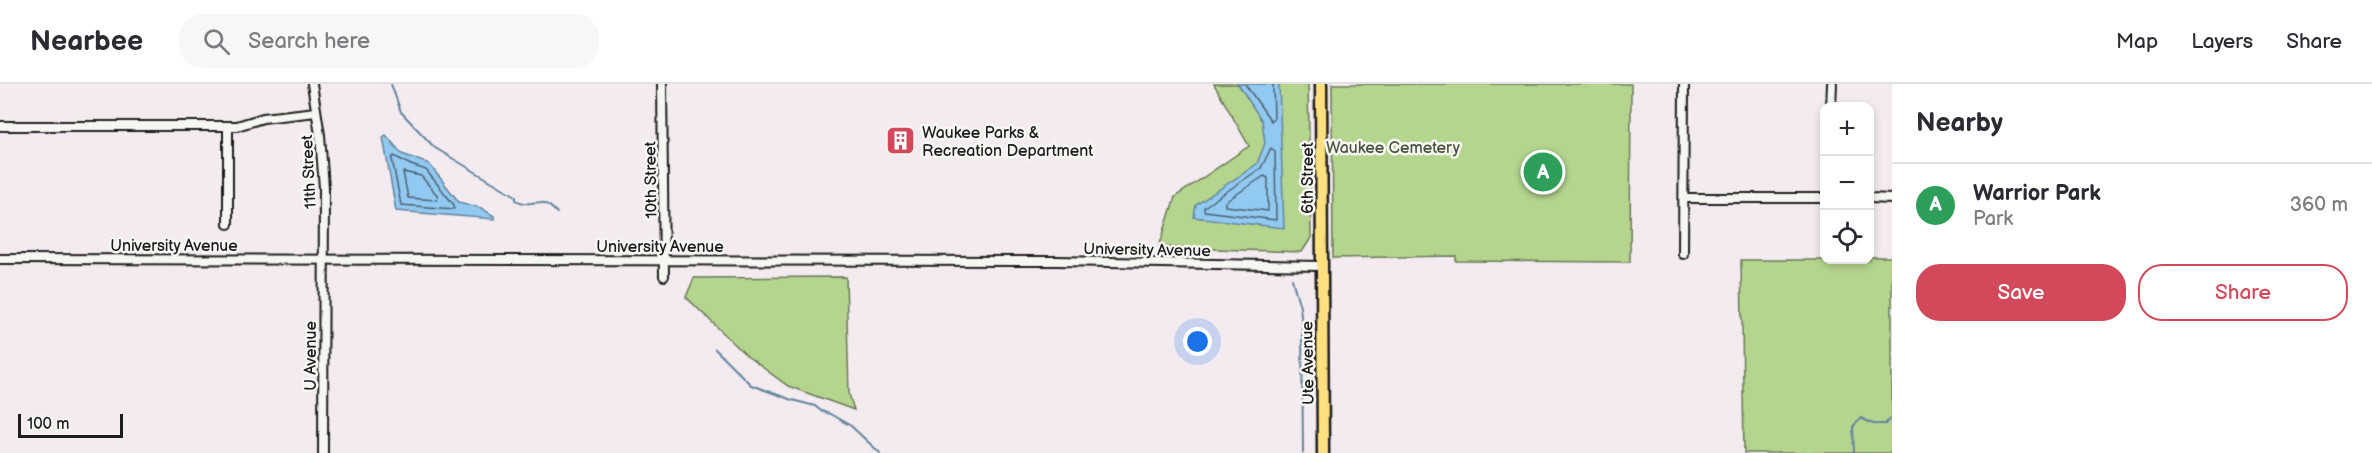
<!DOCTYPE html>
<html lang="en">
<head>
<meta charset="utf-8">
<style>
  :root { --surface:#fff; --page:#f7f7f7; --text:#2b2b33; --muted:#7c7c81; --line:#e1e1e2; --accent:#d1495b }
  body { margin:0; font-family:"Balsamiq Sans",sans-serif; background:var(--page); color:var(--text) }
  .controls { position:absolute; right:18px; top:18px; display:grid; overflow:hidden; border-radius:12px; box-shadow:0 3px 9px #0003 }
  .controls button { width:54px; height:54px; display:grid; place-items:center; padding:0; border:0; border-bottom:2px solid var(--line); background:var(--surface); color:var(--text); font:30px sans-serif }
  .scale { position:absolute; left:18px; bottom:15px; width:105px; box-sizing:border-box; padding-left:6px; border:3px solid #1c1c1c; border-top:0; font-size:16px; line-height:21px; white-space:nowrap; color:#1c1c1c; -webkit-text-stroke:4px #f6f6f2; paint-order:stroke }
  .you { position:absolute; left:1198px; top:258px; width:21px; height:21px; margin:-15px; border:4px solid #fff; border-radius:50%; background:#1a73e8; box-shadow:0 0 0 9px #1a73e833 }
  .badge { display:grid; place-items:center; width:39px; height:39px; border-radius:50%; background:var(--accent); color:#fff; font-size:20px; font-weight:700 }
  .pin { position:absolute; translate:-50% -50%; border:3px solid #fff; box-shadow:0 2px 6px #0006 }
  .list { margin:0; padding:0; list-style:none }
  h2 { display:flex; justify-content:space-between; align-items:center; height:78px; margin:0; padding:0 24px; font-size:26px }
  h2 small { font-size:20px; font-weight:400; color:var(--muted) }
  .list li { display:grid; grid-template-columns:39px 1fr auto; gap:18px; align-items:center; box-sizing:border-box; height:84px; padding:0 24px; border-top:2px solid var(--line) }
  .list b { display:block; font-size:22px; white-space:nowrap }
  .list p { margin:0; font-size:20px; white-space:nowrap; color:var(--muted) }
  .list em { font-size:20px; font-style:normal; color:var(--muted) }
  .actions { display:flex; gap:12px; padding:18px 24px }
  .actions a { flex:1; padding:14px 0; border:2px solid var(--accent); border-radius:24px; text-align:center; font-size:21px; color:var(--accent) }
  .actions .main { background:var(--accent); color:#fff }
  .icon { flex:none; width:33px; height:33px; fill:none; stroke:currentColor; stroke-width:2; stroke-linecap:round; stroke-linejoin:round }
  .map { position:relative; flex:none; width:1892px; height:369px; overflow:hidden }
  header { display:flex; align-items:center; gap:36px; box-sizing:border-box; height:84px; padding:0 30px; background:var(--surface); border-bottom:2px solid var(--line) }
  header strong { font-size:28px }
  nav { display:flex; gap:33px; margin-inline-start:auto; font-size:21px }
  .search { width:420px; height:54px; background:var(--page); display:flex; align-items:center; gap:15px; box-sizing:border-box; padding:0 21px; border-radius:24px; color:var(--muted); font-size:22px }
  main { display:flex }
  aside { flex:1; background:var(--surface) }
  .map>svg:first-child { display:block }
  .green { fill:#b5d58f; stroke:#687856; stroke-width:1.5 }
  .water { fill:#92c9f1; stroke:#63849c; stroke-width:1.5 }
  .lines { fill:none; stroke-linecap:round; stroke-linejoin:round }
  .shore { stroke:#4b6171; stroke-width:1.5 }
  .stream { stroke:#63849c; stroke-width:2 }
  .minor-casing { stroke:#1c1c1c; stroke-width:12 }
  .major-casing { stroke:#1c1c1c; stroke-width:15 }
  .minor { stroke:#f6f6f2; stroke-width:8 }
  .major { stroke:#ffdf80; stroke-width:10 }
  .labels { text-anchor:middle; stroke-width:5; stroke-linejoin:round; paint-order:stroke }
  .poi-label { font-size:16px; fill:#1c1c1c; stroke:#f6f6f2; text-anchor:start }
  .park-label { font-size:16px; fill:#4a543e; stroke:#f6f6f2 }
  .street-label { font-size:16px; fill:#1c1c1c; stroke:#f6f6f2 }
</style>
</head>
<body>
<header>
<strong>Nearbee</strong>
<div class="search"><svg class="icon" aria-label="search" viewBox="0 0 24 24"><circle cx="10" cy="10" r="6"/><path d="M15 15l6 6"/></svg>Search here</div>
<nav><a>Map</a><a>Layers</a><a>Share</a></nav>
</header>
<main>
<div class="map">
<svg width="1892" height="369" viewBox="0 0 1892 369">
  <rect width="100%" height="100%" fill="#f3ebf0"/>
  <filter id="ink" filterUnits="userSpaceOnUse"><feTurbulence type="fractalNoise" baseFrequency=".0167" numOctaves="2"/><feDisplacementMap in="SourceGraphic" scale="12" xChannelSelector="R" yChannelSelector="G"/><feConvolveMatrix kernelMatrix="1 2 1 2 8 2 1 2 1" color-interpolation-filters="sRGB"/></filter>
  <g filter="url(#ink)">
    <!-- green -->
    <g class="green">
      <polygon points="1214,0 1308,0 1311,154 1302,168 1159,163 1175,113 1249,62"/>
      <polygon points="1332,0 1631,0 1630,178 1456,177 1456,172 1333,174"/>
      <polygon points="1870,173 1892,173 1892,369 1744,369 1741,176 1870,176"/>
      <polygon points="846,193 849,310 854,326 788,302 747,272 686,213 694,194"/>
    </g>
    <!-- water -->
    <g class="water">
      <polygon points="1238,0 1279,0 1284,144 1194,133 1196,121 1257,80 1265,59 1262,37"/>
      <polygon points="386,51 402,70 429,80 459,118 481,124 494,132 494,135 396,127 383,53"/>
    </g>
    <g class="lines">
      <!-- shore -->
      <g class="shore">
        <polyline points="1245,0 1271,37 1274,34 1273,0"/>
        <polygon points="1271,64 1275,67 1276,136 1204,127 1204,123 1261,84"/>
        <polygon points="394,72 411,81 426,86 454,121 454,125 401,121 392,75"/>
        <polygon points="403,88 421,92 438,112 437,116 408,114"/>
        <polygon points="1264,92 1268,94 1268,127 1225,122 1225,118"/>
      </g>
      <!-- stream -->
      <g class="stream">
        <path d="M391 0 401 28 435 64 516 112V116C533 126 538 108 557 129"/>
        <polyline points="1292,195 1300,223 1302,241 1303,369"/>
        <polyline points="715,265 751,301 792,316 815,322 821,327 830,330 851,342 880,369"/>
        <polyline points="1854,369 1853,343 1861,334 1873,340 1885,340 1892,333"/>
      </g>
      <defs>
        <g id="minor">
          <polyline points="312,0 320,51 324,104 323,369"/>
          <polyline points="662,0 664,192"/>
          <polyline points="1831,22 1832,0"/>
          <polyline points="0,42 237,42 263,34 316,28"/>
          <polyline points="1684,114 1824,114"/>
          <polyline points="1870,114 1892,115"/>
          <polyline points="228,140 228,42"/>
          <polyline points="1683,170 1684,0"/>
          <polyline points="0,175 1057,177 1321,182"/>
        </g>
        <polyline id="major" points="1321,0 1323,369"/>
      </defs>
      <!-- minor casing -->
      <use href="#minor" class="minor-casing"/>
      <!-- major casing -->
      <use href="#major" class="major-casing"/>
      <!-- minor -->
      <use href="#minor" class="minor"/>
      <!-- major -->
      <use href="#major" class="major"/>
    </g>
  </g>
  <!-- icons -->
  <defs>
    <symbol id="building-square" viewBox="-11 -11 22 22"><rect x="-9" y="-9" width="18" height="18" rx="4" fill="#d1495b" stroke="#f6f6f2"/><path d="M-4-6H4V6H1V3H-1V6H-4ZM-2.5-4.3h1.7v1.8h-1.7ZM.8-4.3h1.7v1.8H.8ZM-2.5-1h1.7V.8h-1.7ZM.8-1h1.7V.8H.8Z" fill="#fff"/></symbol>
  </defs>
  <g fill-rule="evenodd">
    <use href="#building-square" x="884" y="40" width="33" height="33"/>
  </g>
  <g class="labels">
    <!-- poi labels -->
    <g class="poi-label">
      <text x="922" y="54">Waukee Parks &amp;<tspan x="922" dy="18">Recreation Department</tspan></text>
    </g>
    <!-- park labels -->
    <g class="park-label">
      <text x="1393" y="69">Waukee Cemetery</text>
    </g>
    <!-- street labels -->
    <g class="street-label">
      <text transform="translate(308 88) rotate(-93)" y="6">11th Street</text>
      <text transform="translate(1307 94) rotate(-90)" y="6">6th Street</text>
      <text transform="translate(650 96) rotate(-91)" y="6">10th Street</text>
      <text x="174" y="167">University Avenue</text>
      <text x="660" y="168">University Avenue</text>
      <text transform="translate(1147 165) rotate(1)" y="6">University Avenue</text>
      <text transform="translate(310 272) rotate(-90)" y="6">U Avenue</text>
      <text transform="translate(1307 279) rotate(-91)" y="6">Ute Avenue</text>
    </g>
  </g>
</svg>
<div class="controls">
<button>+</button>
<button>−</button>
<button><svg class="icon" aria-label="locate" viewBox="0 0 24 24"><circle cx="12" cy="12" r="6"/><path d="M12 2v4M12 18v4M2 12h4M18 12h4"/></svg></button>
</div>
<div class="scale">100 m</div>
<div class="you"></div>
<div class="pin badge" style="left:1543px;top:88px;background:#2e9e5b">A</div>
</div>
<aside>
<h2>Nearby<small></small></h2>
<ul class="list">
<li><span class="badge" style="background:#2e9e5b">A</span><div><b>Warrior Park</b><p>Park</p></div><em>360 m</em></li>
</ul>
<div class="actions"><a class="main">Save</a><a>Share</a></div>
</aside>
</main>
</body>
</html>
